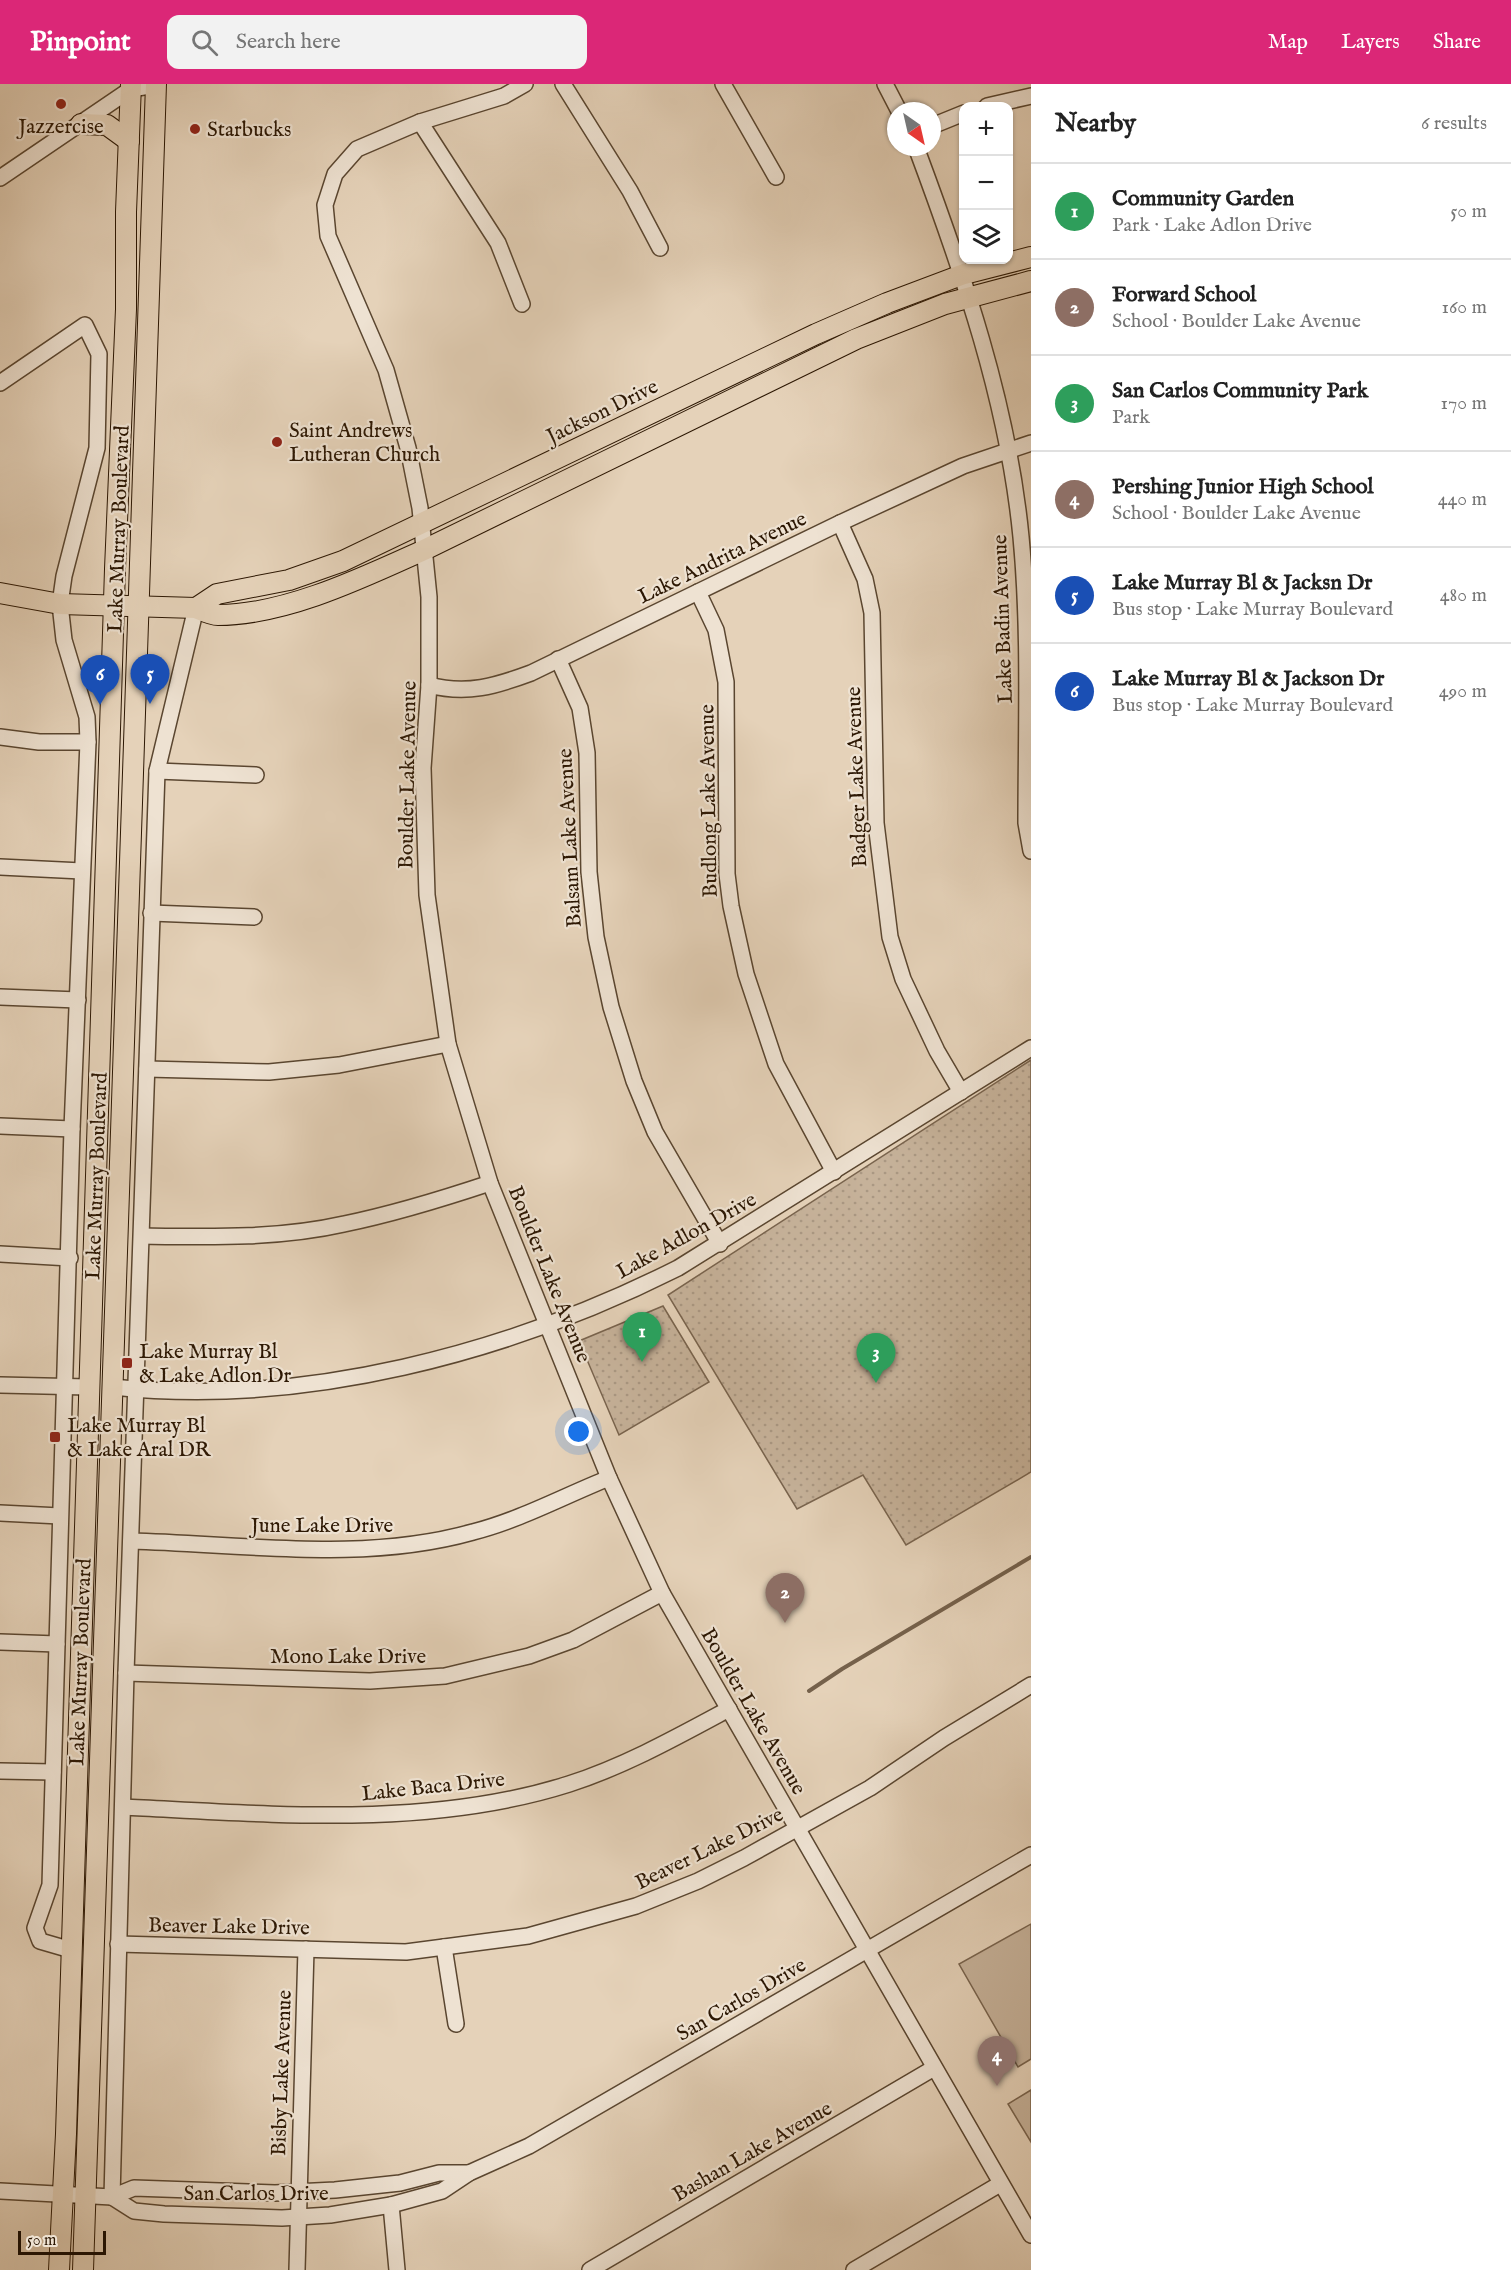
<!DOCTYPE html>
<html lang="en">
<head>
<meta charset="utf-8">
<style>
  :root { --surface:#fff; --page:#f2f2f2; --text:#222; --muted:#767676; --line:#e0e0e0; --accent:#db2777 }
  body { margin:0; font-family:"IM FELL English",serif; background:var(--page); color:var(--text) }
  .controls { position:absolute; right:18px; top:18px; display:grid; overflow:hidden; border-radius:12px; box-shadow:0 2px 4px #0004 }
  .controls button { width:54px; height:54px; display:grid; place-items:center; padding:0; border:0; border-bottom:2px solid var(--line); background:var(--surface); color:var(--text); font:30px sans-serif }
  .compass { position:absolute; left:887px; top:18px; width:54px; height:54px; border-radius:50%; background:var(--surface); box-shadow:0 2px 4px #0004; rotate:146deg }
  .scale { position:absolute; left:18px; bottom:15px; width:88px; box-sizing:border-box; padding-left:6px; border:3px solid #2c1703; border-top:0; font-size:16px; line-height:21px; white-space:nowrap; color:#2c1703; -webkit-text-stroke:4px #eee2d2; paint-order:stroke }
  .you { position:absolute; left:579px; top:1348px; width:21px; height:21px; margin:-15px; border:4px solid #fff; border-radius:50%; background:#1a73e8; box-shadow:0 0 0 9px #1a73e833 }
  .badge { display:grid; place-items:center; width:39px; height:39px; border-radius:50%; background:var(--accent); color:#fff; font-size:20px; font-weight:700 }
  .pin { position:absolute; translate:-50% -50px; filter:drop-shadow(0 2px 3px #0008) }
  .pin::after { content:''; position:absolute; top:32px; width:21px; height:18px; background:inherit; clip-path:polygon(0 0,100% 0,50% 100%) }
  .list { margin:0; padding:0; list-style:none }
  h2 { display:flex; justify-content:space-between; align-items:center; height:78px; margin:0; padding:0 24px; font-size:26px }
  h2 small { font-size:20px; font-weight:400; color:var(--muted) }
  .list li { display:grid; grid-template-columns:39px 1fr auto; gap:18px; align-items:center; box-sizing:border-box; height:96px; padding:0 24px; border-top:2px solid var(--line) }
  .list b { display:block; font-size:22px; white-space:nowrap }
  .list p { margin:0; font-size:20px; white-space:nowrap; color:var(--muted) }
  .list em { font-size:20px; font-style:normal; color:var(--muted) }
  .icon { flex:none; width:33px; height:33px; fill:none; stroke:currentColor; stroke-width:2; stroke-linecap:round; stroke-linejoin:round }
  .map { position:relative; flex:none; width:1031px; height:2186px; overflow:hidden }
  header { display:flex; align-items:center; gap:36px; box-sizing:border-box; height:84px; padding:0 30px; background:var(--accent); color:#fff }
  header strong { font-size:28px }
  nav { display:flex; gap:33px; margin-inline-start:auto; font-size:21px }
  .search { width:420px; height:54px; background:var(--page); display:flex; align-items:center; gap:15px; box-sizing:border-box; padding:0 21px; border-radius:12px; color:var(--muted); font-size:22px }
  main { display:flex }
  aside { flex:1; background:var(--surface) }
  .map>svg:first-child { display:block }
  .grass { fill:#c6b29a; stroke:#79644e; stroke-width:1.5 }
  .park { fill:url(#park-dots); stroke:#79644e; stroke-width:1.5 }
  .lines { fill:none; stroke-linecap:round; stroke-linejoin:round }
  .stream { stroke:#75614b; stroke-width:4 }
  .minor-casing { stroke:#5a4630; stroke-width:18 }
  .major-casing { stroke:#2c1703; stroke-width:22 }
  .minor { stroke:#eee2d2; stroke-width:15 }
  .major { stroke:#e5d2b9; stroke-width:20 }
  .poi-dot { fill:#8f2418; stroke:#eee2d2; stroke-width:2 }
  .labels { text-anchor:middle; stroke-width:4.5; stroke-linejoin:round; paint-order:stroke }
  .poi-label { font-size:21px; fill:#2c1703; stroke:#eee2d2; text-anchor:start }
  .street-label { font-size:21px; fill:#2c1703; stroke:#eee2d2 }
</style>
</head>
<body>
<header>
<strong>Pinpoint</strong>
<div class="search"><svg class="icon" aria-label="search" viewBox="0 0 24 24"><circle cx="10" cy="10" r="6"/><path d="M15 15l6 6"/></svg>Search here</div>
<nav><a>Map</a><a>Layers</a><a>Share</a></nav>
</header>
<main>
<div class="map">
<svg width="1031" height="2186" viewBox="0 0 1031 2186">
  <defs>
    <pattern id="park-dots" width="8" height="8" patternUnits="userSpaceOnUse" patternTransform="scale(1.5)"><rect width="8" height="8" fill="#c6b29a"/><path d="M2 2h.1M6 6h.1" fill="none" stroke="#aa9883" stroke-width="1.8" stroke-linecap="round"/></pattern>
  </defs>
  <rect width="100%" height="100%" fill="#e5d2b9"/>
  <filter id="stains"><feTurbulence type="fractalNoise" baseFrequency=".00333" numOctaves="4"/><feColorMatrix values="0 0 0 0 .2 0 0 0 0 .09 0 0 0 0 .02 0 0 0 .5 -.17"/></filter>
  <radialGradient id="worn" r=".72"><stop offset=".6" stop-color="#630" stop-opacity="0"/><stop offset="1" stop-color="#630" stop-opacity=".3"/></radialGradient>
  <!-- grass -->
  <g class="grass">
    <polygon points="1031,1840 1031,1975 1018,1983 959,1880"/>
    <polygon points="1031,2006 1031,2058 1008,2020"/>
  </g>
  <!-- park -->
  <g class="park">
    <polygon points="1031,976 1031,1388 906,1461 863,1391 797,1425 668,1211"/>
    <polygon points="663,1222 709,1298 619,1351 579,1257"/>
  </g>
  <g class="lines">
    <!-- stream -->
    <polyline class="stream" points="809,1607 842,1585 1031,1473"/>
    <defs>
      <g id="minor">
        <polyline points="525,0 504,12 420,38 357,65 335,90 325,121 328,152 386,286 408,364 420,424 429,513 429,601 423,684 427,811 448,960 490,1099 609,1394 662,1509 1031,2151"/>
        <polyline points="563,0 630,107 660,164"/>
        <polyline points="723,0 776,93"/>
        <polyline points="885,0 899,27"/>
        <polyline points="987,22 1031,12"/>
        <polyline points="420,38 498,159 522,220"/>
        <polyline points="932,42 964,29"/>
        <path d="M916 63C963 189 1008 318 1021 453 1030 548 1026 644 1026 739L1031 767"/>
        <polyline points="0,94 131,5 156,1"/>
        <polyline points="0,299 85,241 99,270 97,364 64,492 60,520 64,556 87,633 88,658 72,1045 50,1801 35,1844 40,1857 71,1866"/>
        <polyline points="840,439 865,495 872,529 876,739 890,853 903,895 937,967 961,1008"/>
        <polyline points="698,508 716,546 726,598 727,790 731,822 746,890 776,980 834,1088"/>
        <polyline points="558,575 580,624 587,669 589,788 596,853 611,923 634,997 655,1048 720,1160"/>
        <path d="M429 601C467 611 496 602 531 589L840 439 963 382 1031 359"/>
        <polyline points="0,653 39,658 88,658"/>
        <polyline points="157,687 256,691"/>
        <polyline points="0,783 82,787"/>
        <polyline points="151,829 254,833"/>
        <polyline points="0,913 78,916"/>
        <polyline points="147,985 269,988 339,981 448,960"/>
        <polyline points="0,1042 72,1045"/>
        <path d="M142 1152C208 1153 278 1155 344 1140 393 1130 442 1115 490 1099"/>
        <polyline points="0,1170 70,1174"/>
        <polyline points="0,1301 88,1303"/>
        <path d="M113 1303C303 1324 509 1269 678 1184L1031 964"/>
        <polyline points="0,1429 60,1432"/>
        <path d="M131 1457C244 1460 363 1479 473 1448 520 1436 564 1412 609 1394"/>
        <polyline points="0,1558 57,1560"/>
        <polyline points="126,1589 370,1597 445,1592 529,1572 573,1556 662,1509"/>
        <polyline points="0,1687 53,1688"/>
        <path d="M123 1723C269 1730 428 1745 569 1700 625 1682 677 1653 729 1625"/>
        <polyline points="118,1860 406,1868 528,1852 636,1822 698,1797 744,1774 870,1704 944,1654 1031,1601"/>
        <polyline points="444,1863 456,1940"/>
        <polyline points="0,2107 112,2113 134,2104 275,2109 335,2106 400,2099 439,2089 469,2089"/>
        <polyline points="112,2113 126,1589 157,687 196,524"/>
        <polyline points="112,2113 134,2127 164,2130 282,2134 330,2131 391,2121 442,2107 469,2089 529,2062 1031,1771"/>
        <polyline points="391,2121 397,2186"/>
        <polyline points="297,2186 306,1865"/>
        <polyline points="590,2186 934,1984"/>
        <polyline points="854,2186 1000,2100"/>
      </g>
      <g id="major">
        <polyline points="81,40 107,41 129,57"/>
        <path d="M0 509 60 520 196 524C203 527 211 531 218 531 286 531 364 493 424 466L856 255 945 220 1031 197"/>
        <polyline points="196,524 217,510 289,496 343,477 816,250 887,219 964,190 1031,173"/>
        <polyline points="59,2186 66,2050 115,485 126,225 126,128 131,0"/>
        <polyline points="83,2186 156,0"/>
      </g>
    </defs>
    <!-- minor casing -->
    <use href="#minor" class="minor-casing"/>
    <!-- major casing -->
    <use href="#major" class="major-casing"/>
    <!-- minor -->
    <use href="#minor" class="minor"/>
    <!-- major -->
    <use href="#major" class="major"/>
  </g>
  <!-- markers -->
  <g class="poi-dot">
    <circle cx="61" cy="20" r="6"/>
    <circle cx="195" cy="45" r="6"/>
    <circle cx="277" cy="358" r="6"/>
    <rect x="121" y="1273" width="12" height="12" rx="3"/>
    <rect x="49" y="1347" width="12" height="12" rx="3"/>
  </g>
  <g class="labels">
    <!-- poi labels -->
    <g class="poi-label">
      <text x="61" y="49" text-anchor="middle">Jazzercise</text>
      <text x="207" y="52">Starbucks</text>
      <text x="289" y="353">Saint Andrews<tspan x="289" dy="24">Lutheran Church</tspan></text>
      <text x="139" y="1274">Lake Murray Bl<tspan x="139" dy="24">&amp; Lake Adlon Dr</tspan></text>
      <text x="67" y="1348">Lake Murray Bl<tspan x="67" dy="24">&amp; Lake Aral DR</tspan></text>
    </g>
    <!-- street labels -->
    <g class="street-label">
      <text transform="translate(602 327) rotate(-26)" y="7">Jackson Drive</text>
      <text transform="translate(118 445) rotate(-88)" y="7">Lake Murray Boulevard</text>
      <text transform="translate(722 473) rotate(-26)" y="7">Lake Andrita Avenue</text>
      <text transform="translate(1002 535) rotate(-92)" y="7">Lake Badin Avenue</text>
      <text transform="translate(407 691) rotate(-89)" y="7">Boulder Lake Avenue</text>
      <text transform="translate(856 693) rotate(-92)" y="7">Badger Lake Avenue</text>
      <text transform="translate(708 717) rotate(-91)" y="7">Budlong Lake Avenue</text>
      <text transform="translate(569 754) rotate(-93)" y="7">Balsam Lake Avenue</text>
      <text transform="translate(96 1092) rotate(-88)" y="7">Lake Murray Boulevard</text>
      <text transform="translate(686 1151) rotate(-29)" y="7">Lake Adlon Drive</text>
      <text transform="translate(550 1190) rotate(68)" y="7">Boulder Lake Avenue</text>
      <text x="322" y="1448">June Lake Drive</text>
      <text x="348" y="1579">Mono Lake Drive</text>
      <text transform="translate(80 1578) rotate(-88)" y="7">Lake Murray Boulevard</text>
      <text transform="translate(754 1627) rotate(60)" y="7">Boulder Lake Avenue</text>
      <text transform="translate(433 1702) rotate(-6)" y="7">Lake Baca Drive</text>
      <text transform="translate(709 1764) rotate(-26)" y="7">Beaver Lake Drive</text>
      <text transform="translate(229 1842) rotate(1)" y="7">Beaver Lake Drive</text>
      <text transform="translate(741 1915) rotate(-30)" y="7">San Carlos Drive</text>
      <text transform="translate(281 1989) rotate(-88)" y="7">Bisby Lake Avenue</text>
      <text transform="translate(752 2067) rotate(-30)" y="7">Bashan Lake Avenue</text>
      <text x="256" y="2116">San Carlos Drive</text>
    </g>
  </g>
  <rect width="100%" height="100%" filter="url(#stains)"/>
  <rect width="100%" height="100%" fill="url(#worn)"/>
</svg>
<div class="controls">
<button>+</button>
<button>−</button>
<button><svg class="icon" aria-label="layers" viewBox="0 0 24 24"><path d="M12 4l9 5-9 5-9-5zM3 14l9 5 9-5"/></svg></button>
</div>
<svg class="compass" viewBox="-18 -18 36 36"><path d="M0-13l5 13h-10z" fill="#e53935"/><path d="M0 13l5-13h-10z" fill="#767676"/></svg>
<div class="scale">50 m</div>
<div class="you"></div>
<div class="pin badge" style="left:642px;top:1278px;background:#2e9e5b">1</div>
<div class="pin badge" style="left:785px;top:1539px;background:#8d6e63">2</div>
<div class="pin badge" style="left:876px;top:1299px;background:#2e9e5b">3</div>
<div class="pin badge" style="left:997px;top:2002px;background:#8d6e63">4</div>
<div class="pin badge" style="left:150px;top:620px;background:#1a4fb4">5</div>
<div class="pin badge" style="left:100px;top:621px;background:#1a4fb4">6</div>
</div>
<aside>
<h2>Nearby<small>6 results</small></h2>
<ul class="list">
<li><span class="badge" style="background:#2e9e5b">1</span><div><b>Community Garden</b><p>Park · Lake Adlon Drive</p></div><em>50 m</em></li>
<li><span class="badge" style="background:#8d6e63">2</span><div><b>Forward School</b><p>School · Boulder Lake Avenue</p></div><em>160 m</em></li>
<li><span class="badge" style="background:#2e9e5b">3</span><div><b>San Carlos Community Park</b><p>Park</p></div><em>170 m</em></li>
<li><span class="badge" style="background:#8d6e63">4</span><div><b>Pershing Junior High School</b><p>School · Boulder Lake Avenue</p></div><em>440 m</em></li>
<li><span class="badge" style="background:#1a4fb4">5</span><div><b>Lake Murray Bl &amp; Jacksn Dr</b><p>Bus stop · Lake Murray Boulevard</p></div><em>480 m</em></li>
<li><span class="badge" style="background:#1a4fb4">6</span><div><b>Lake Murray Bl &amp; Jackson Dr</b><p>Bus stop · Lake Murray Boulevard</p></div><em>490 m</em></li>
</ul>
</aside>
</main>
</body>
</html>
